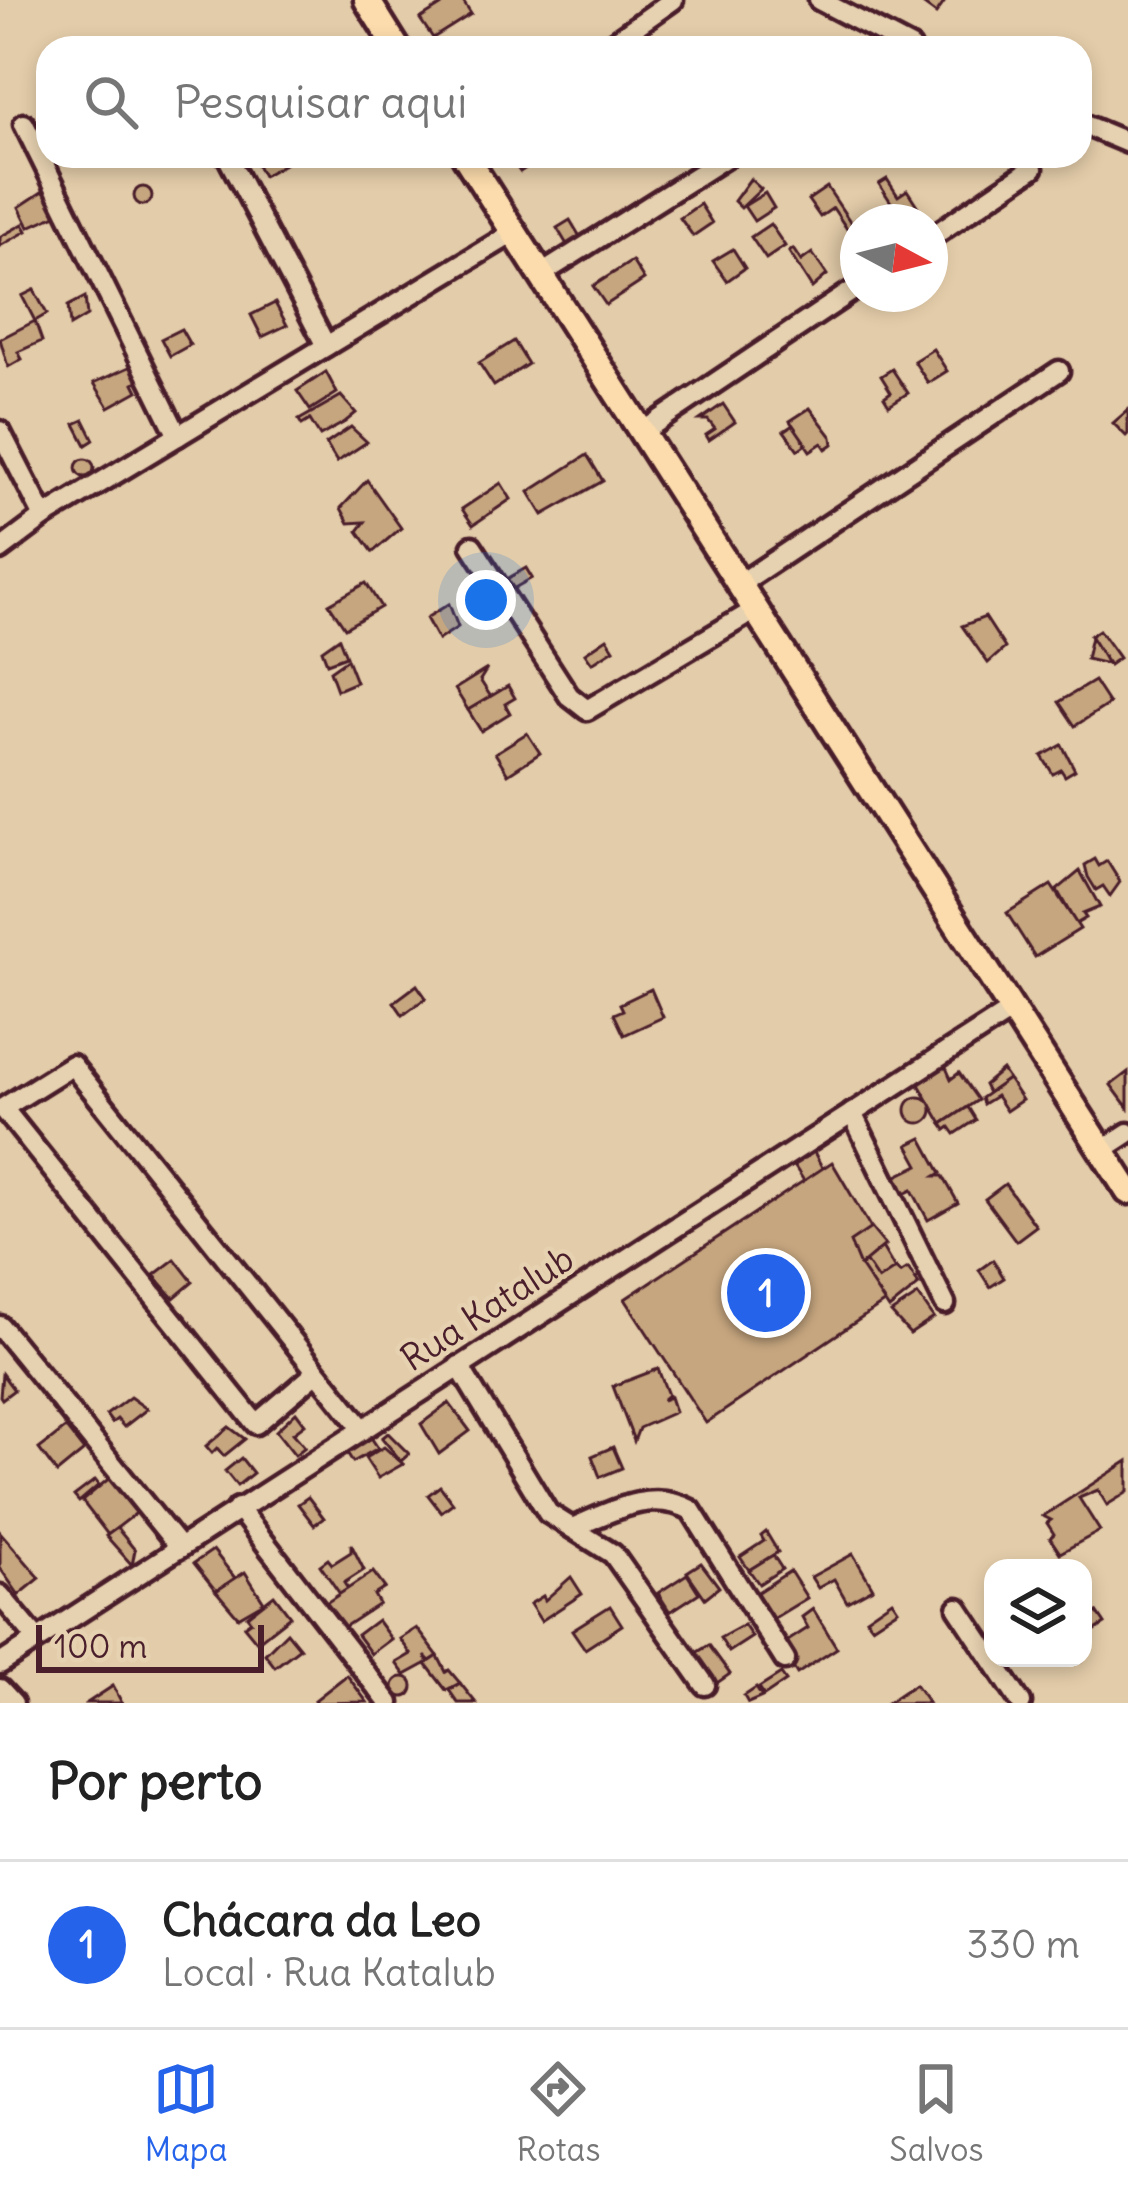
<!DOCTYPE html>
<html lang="pt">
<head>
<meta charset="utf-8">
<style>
  :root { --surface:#fff; --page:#f6f6f6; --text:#222; --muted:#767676; --line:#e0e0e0; --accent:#2563eb }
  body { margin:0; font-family:Delius,sans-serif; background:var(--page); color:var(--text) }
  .controls { position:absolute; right:36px; bottom:36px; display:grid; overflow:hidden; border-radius:24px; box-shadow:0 6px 18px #0003 }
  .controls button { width:108px; height:108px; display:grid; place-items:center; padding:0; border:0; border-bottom:3px solid var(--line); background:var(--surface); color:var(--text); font:60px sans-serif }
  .compass { position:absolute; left:840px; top:204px; width:108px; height:108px; border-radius:50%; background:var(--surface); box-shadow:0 6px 18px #0003; rotate:97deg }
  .scale { position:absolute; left:36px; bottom:30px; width:228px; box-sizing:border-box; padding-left:12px; border:6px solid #4a1f2b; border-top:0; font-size:33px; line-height:42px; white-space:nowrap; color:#4a1f2b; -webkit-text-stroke:9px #e6d1b0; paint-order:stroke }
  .you { position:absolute; left:486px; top:600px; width:42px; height:42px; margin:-30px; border:9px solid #fff; border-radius:50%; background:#1a73e8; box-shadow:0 0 0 18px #1a73e833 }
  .badge { display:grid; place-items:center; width:78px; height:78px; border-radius:50%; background:var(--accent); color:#fff; font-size:39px; font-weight:700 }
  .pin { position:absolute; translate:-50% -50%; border:6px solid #fff; box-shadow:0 3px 12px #0006 }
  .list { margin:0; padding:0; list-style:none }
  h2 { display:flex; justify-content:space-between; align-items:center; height:156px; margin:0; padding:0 48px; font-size:51px }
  h2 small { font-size:39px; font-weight:400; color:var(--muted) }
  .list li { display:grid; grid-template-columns:78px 1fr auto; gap:36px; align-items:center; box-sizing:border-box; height:168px; padding:0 48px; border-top:3px solid var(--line) }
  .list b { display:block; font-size:45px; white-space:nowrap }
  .list p { margin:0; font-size:39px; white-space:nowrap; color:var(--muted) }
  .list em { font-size:39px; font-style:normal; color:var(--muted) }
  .icon { flex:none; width:66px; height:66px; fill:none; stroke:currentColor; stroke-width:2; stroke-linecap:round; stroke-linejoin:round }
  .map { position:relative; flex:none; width:1128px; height:1703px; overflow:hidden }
  .search { position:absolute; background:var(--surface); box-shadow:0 6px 18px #0003; left:36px; right:36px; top:36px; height:132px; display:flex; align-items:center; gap:30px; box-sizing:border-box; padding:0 42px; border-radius:36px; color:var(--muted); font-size:45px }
  .sheet { height:324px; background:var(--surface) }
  nav { display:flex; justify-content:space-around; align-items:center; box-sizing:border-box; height:168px; border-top:3px solid var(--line); background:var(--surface); font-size:33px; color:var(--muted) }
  nav a { display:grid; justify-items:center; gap:6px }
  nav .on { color:var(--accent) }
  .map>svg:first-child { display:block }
  .building { fill:#c6a67f; stroke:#4a1f2b; stroke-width:3 }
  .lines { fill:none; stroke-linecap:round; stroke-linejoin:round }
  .minor-casing { stroke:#4a1f2b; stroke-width:27 }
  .major-casing { stroke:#4a1f2b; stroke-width:33 }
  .minor { stroke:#e6d1b0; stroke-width:18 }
  .major { stroke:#fcdcac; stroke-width:24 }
  .labels { text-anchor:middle; stroke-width:9; stroke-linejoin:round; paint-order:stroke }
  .street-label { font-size:36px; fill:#4a1f2b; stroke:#e6d1b0 }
</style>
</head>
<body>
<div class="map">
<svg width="1128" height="1703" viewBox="0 0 1128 1703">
  <rect width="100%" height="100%" fill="#e3cca9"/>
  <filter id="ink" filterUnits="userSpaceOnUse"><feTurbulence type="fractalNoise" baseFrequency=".00833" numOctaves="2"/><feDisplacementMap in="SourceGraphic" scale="24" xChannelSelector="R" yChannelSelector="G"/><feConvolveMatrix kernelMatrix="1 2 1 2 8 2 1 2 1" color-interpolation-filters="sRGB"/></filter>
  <g filter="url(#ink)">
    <!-- building -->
    <g class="building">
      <polygon points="450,0 462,0 471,14 433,38 420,19"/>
      <polygon points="917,0 946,0 936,14"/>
      <polygon points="282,156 286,163 263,176 257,165"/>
      <polygon points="509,156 544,156 520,172"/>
      <polygon points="750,179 761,189 741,208 734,201"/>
      <polygon points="887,179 898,196 907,190 922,213 915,221 904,222 879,184"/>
      <polygon points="827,187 853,226 847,229 833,208 820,217 808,200"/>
      <circle cx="143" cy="196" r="9"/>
      <polygon points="45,190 58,214 29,227 19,207"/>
      <polygon points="765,193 774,208 754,221 744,206"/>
      <polygon points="700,204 712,223 693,236 680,218"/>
      <polygon points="570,220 582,240 569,248 557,228"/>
      <polygon points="23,224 27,231 0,246 0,237"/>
      <polygon points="770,224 785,246 766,259 751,237"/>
      <polygon points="733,249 745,268 727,281 713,261"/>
      <polygon points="793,249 801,261 812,253 827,275 812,288 789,252"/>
      <polygon points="632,261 644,280 606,305 593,286"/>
      <polygon points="34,290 47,314 35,321 22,296"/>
      <polygon points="85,297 87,316 70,326 68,306"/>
      <polygon points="275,303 287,325 262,337 251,315"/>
      <polygon points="35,321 42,341 18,352 22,359 8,367 0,339"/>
      <polygon points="181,329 190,345 170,356 161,339"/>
      <polygon points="514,341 528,364 494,386 479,363"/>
      <polygon points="933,349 947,371 928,383 914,361"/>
      <polygon points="134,365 141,379 134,383 138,391 109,407 94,383"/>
      <polygon points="892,369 908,393 889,405 884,397 891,392 881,376"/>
      <polygon points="326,372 337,393 310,410 297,391"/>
      <polygon points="341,396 356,413 345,422 320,436 310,420 302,425 299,420"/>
      <polygon points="723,404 735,422 709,440 706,435 715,429 708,420 700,420"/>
      <polygon points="810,408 832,437 833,444 826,449 822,443 810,451 790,421"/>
      <polygon points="1128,410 1128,434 1126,436 1113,423"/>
      <polygon points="84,420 94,440 86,445 75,424"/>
      <polygon points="793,425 806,444 798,450 784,431"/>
      <polygon points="351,427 367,442 337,462 326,444"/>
      <polygon points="587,455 603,481 543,515 529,492"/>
      <circle cx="85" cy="468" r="9"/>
      <polygon points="367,480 401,528 373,552 358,531 365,522 349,523 341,508"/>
      <polygon points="501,483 511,499 473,525 462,509"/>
      <polygon points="526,568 532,578 511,590 505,580"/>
      <polygon points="366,583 381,607 345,628 329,604"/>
      <polygon points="449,604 458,627 438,640 426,618"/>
      <polygon points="985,617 1005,648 988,663 962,626"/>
      <polygon points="1099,630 1119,658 1109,665 1090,636"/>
      <polygon points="1091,637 1099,650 1107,664 1086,659"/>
      <polygon points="339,638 346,656 327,663 322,650"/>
      <polygon points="607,638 614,649 592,663 585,653"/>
      <polygon points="347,659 356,682 337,690 330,671"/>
      <polygon points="487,669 480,680 491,697 468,710 455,689"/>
      <polygon points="1094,681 1109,704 1075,726 1059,702"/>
      <polygon points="508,686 515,698 505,704 510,713 481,731 468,710"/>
      <polygon points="527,733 540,753 508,774 495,753"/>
      <polygon points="1062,745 1075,770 1065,776 1061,770 1053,774 1042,756"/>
      <polygon points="1095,859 1099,866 1107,861 1120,882 1110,896 1103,886 1096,890 1088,877 1085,865"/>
      <polygon points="1080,871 1100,907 1083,914 1086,918 1076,924 1057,890"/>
      <polygon points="1051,885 1080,929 1035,957 1007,913"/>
      <polygon points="417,985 426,998 403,1015 394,1002"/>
      <polygon points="651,989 663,1017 624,1035 614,1014 623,1010 620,1004"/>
      <polygon points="944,1063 951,1079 959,1073 978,1100 942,1124 917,1081"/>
      <polygon points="1002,1070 1008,1079 988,1093 984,1085"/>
      <polygon points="1128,1072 1128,1108 1111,1085"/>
      <polygon points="1008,1079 1022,1100 1006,1111 996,1096 983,1104 981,1098"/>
      <circle cx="919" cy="1110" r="13"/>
      <polygon points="968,1107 976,1120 955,1134 950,1127 946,1130 942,1124"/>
      <polygon points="922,1138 941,1173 936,1176 943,1176 958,1203 928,1220 912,1190 902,1195 893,1178 919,1165 908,1145"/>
      <polygon points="812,1148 828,1179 810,1190 791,1161"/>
      <polygon points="832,1162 906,1288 706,1423 625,1299"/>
      <polygon points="1005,1184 1036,1226 1016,1241 985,1199"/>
      <polygon points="871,1228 885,1245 860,1266 850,1242"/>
      <polygon points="175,1259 193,1282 174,1298 154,1275"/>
      <polygon points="993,1260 1004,1278 990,1287 979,1270"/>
      <polygon points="866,1262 878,1280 896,1268 900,1273 908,1268 919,1285 889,1309 860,1266"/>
      <polygon points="918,1295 934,1318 910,1334 891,1313"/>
      <polygon points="658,1369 668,1395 662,1400 670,1397 675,1412 639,1428 634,1441 613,1386"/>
      <polygon points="2,1374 14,1390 2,1399 0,1396"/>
      <polygon points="130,1397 147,1409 124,1427 117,1419 112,1423 106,1415"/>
      <polygon points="449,1403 470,1431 439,1454 421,1424"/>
      <polygon points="296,1412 305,1424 293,1433 305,1447 295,1455 276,1431"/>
      <polygon points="229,1427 245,1439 224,1456 217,1448 212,1453 206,1446"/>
      <polygon points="66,1428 84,1451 57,1473 39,1449"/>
      <polygon points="388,1433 409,1454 401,1461 382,1438"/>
      <polygon points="370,1436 378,1448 353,1462 346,1451"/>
      <polygon points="384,1447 403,1464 378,1478 365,1458"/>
      <polygon points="613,1447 622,1468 600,1477 592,1456"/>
      <polygon points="241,1458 253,1473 237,1486 225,1471"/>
      <polygon points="1128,1461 1128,1492 1107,1505 1098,1490 1079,1498 1100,1531 1060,1553 1050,1538 1054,1534 1047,1523 1051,1520 1043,1516"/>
      <polygon points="112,1476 139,1511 108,1535 82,1501"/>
      <polygon points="95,1480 99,1485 79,1502 74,1496"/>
      <polygon points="440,1486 453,1503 441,1512 428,1495"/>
      <polygon points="308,1497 324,1518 314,1525 298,1504"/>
      <polygon points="117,1528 135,1550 132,1565 106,1536"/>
      <polygon points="0,1532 40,1578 19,1595 0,1568"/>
      <polygon points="766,1532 778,1552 749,1570 740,1557 764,1541 761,1536"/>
      <polygon points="351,1544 364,1570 344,1583 348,1589 340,1594 320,1565 328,1559 332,1564 351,1552"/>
      <polygon points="213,1550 235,1578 216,1591 194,1563"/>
      <polygon points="853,1554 873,1588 847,1602 834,1579 818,1588 811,1577"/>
      <polygon points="773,1555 782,1569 759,1584 749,1570"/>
      <polygon points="701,1563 719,1587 705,1598 687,1572"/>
      <polygon points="790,1571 807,1598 766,1623 750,1597"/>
      <polygon points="245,1572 264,1602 238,1617 216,1591"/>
      <polygon points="373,1572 385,1588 374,1595 379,1604 344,1627 326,1603"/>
      <polygon points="687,1574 699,1593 670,1612 658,1593"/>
      <polygon points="571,1577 582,1594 541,1621 530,1604 543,1596 545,1600"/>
      <polygon points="274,1595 290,1616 257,1642 244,1626 251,1621 247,1616"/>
      <polygon points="892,1600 898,1609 872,1626 866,1618"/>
      <polygon points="610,1606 622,1625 585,1649 572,1630"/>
      <polygon points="813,1609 837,1648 797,1674 780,1646 808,1628 802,1617"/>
      <polygon points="1097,1612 1105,1624 1086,1636 1092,1645 1083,1658 1083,1621"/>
      <polygon points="377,1620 391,1639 371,1654 357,1635"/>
      <polygon points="744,1625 752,1637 729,1652 720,1638"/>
      <polygon points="417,1628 438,1656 430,1661 425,1656 429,1662 405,1675 396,1663 411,1654 400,1639"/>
      <polygon points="287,1632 300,1648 275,1667 265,1654"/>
      <polygon points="709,1645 730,1674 717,1683 696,1653"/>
      <polygon points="438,1656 446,1672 449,1670 460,1683 446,1690 426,1664"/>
      <polygon points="781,1674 786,1681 764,1696 759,1688"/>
      <polygon points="347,1675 367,1702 317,1703 315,1700"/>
      <circle cx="403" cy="1687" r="10"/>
      <polygon points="460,1683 476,1703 458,1703 449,1690"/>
      <polygon points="915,1684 928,1703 887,1703"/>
      <polygon points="113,1686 122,1703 87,1703"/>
      <polygon points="756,1688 762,1697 748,1703 744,1696"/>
    </g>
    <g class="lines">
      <defs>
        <g id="minor">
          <polyline points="819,0 911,48"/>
          <polyline points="605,48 673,0"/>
          <polyline points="1080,123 1128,143"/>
          <polyline points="24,124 178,436"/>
          <polyline points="227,156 326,346"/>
          <polyline points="930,238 1033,168"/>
          <polyline points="540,275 728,156"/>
          <polyline points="0,431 44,517"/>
          <polyline points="642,432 858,287"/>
          <polyline points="472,546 569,696 587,710 755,610"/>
          <polyline points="0,550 44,517 513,233"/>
          <polyline points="741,583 1059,371"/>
          <polyline points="852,1113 945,1304"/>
          <polyline points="1102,1150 1128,1133"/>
          <polyline points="0,1326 180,1548"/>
          <polyline points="459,1366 548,1513 613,1554 705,1685"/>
          <polyline points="317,1372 256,1424 3,1108 72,1065 362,1428"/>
          <polyline points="238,1508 389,1703"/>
          <path d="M572 1528C611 1512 650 1488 691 1510L785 1660"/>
          <polyline points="0,1595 36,1638"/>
          <polyline points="958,1608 1021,1703"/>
          <polyline points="0,1664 1012,1010"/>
          <polyline points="0,1689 13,1703"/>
        </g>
        <g id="major">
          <polyline points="367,0 397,48"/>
          <polyline points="465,156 1128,1191"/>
        </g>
      </defs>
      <!-- minor casing -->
      <use href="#minor" class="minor-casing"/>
      <!-- major casing -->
      <use href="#major" class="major-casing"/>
      <!-- minor -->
      <use href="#minor" class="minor"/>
      <!-- major -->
      <use href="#major" class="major"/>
    </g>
  </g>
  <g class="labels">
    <!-- street labels -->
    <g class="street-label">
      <text transform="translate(487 1308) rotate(-33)" y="13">Rua Katalub</text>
    </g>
  </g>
</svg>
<div class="controls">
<button><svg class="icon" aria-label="layers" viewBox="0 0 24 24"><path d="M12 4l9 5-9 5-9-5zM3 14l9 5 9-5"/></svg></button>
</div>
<svg class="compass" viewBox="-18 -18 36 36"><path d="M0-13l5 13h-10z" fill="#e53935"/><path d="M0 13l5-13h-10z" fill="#767676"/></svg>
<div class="scale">100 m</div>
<div class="you"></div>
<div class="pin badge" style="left:766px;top:1293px">1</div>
<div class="search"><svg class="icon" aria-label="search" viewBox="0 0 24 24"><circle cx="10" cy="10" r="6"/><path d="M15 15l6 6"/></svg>Pesquisar aqui</div>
</div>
<section class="sheet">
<h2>Por perto<small></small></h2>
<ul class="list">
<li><span class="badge">1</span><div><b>Chácara da Leo</b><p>Local · Rua Katalub</p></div><em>330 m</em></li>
</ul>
</section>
<nav>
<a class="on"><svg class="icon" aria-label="map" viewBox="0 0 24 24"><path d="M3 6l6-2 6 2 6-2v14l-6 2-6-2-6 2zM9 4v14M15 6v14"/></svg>Mapa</a>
<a><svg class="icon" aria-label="directions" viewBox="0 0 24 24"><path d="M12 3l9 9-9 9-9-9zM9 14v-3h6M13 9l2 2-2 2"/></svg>Rotas</a>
<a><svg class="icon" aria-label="saved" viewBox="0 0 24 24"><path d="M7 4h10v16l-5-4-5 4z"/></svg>Salvos</a>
</nav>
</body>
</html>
